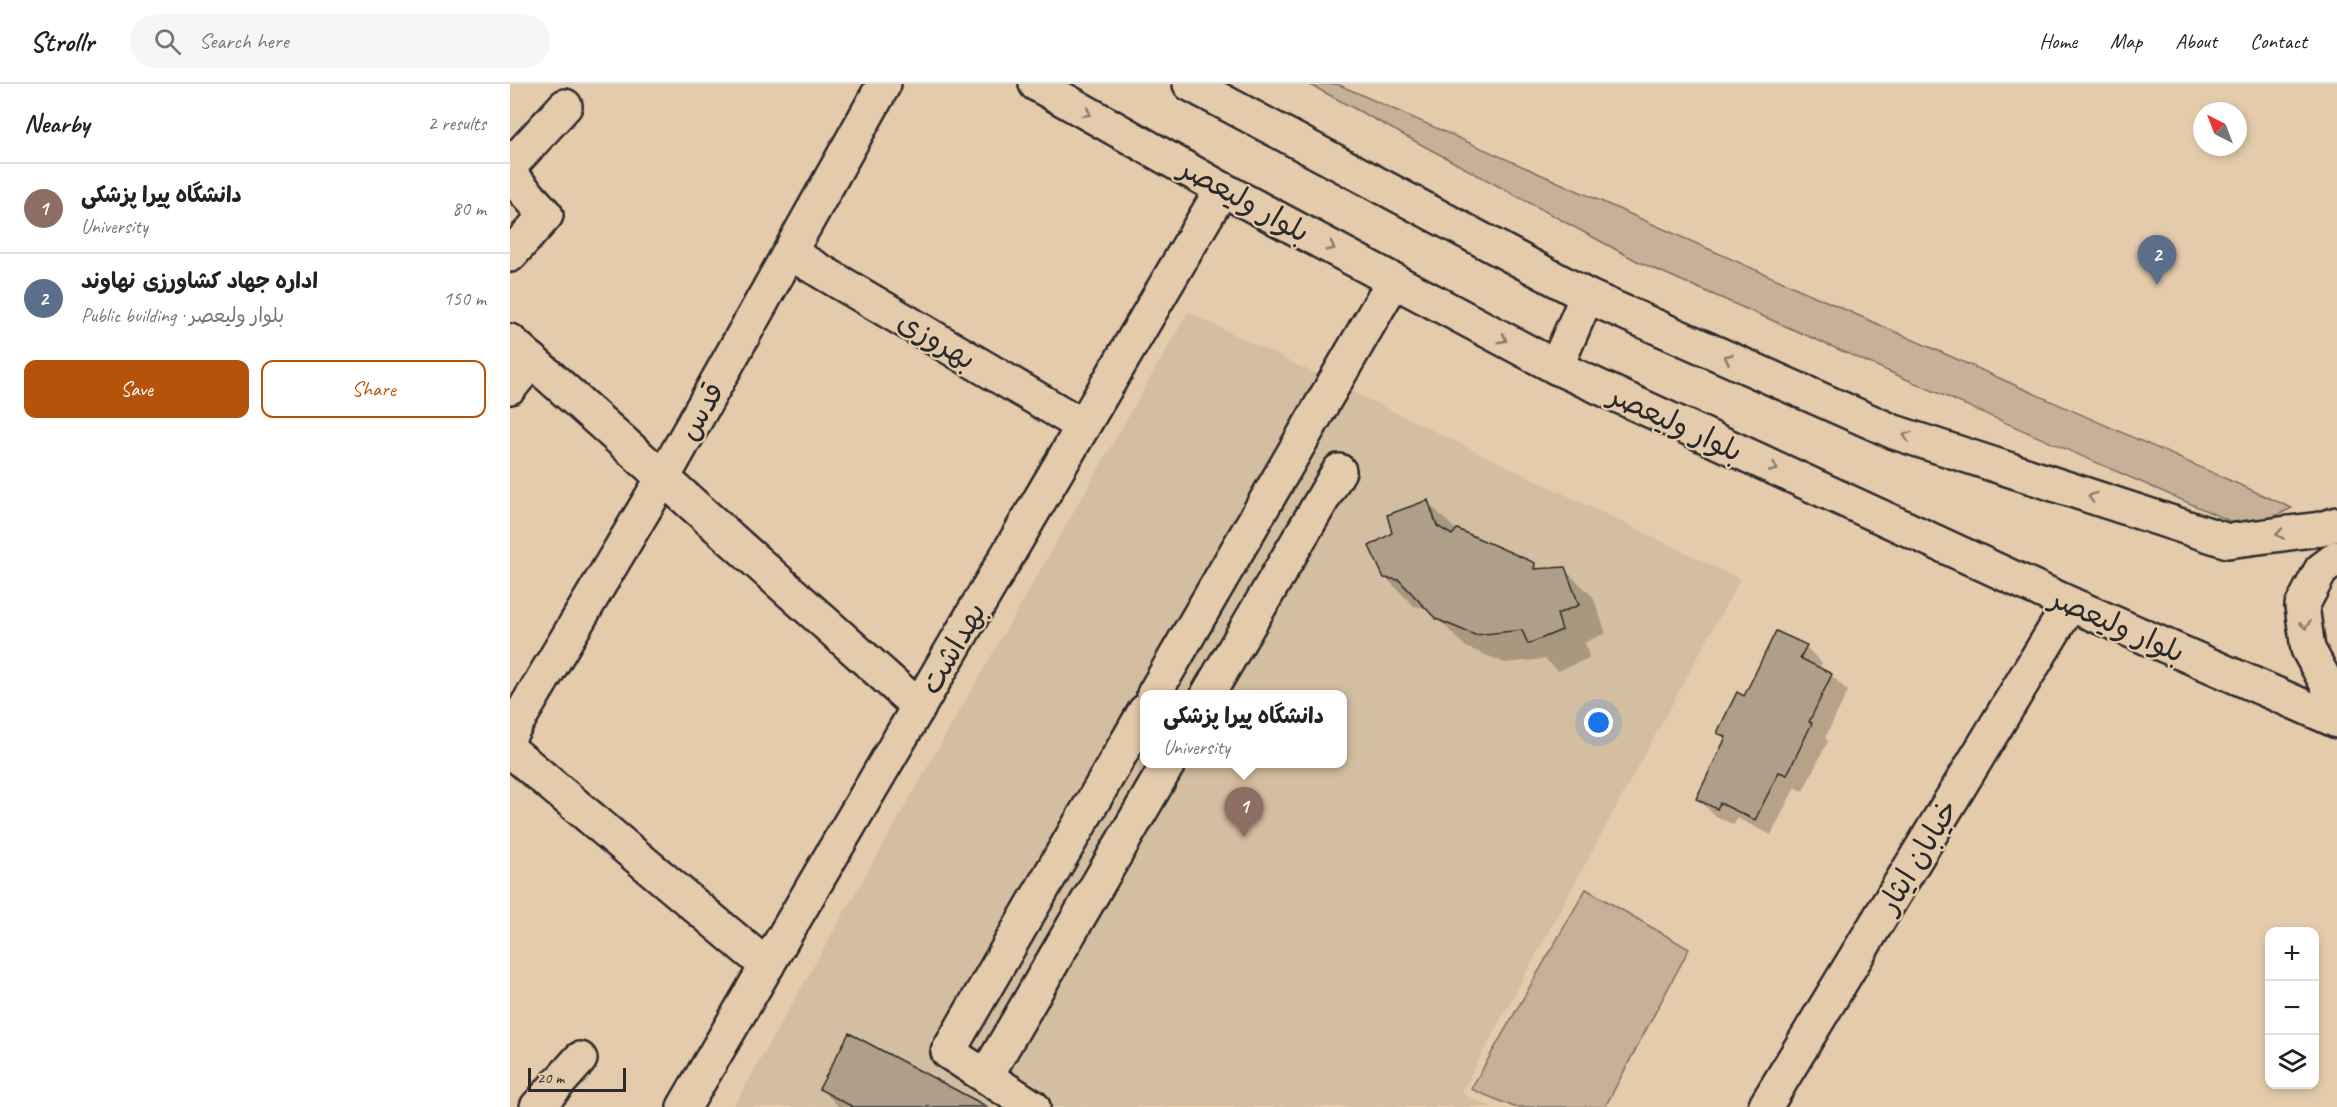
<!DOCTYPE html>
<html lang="en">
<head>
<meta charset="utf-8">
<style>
  :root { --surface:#fff; --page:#f6f6f6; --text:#222; --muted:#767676; --line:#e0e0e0; --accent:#b45309 }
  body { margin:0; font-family:Caveat,"Playpen Sans Arabic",sans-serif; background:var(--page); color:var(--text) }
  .controls { position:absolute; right:18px; bottom:18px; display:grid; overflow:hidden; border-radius:12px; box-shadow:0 3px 9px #0003 }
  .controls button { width:54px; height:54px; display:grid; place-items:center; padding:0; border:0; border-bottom:2px solid var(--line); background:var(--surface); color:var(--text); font:30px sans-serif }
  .compass { position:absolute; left:1683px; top:18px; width:54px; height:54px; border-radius:50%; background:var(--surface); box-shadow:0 3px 9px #0003; rotate:318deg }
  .scale { position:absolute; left:18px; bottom:15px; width:98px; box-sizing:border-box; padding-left:6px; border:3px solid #2b2b2b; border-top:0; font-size:16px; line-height:21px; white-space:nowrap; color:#2b2b2b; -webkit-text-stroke:4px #e4cbac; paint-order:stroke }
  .you { position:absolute; left:1089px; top:639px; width:21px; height:21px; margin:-15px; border:4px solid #fff; border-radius:50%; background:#1a73e8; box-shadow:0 0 0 9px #1a73e833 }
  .badge { display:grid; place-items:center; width:39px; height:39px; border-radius:50%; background:var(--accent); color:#fff; font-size:20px; font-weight:700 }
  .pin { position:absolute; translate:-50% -50px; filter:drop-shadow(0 2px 3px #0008) }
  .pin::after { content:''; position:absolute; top:32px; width:21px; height:18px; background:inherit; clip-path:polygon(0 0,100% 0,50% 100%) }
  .popup { position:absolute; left:630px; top:606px; width:207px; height:78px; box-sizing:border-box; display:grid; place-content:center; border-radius:12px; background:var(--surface); filter:drop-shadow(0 2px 4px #0005); font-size:20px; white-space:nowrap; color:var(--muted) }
  .popup b { font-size:22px; color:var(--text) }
  .popup::after { content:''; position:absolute; left:50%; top:100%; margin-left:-12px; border:12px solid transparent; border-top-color:var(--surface) }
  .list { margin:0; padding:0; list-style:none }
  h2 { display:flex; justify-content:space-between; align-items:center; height:78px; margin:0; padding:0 24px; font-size:26px }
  h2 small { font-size:20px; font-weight:400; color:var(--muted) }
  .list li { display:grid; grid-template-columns:39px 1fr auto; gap:18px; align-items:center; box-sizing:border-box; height:90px; padding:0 24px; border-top:2px solid var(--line) }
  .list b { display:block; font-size:22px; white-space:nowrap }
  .list p { margin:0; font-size:20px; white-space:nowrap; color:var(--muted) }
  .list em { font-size:20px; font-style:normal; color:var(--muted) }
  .actions { display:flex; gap:12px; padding:18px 24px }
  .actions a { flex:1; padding:14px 0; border:2px solid var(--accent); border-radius:12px; text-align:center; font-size:21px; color:var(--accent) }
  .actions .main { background:var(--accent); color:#fff }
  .icon { flex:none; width:33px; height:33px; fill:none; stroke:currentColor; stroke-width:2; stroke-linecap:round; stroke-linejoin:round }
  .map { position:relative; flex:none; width:1827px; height:1023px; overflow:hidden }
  header { display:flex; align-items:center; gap:36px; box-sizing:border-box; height:84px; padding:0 30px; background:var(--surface); border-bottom:2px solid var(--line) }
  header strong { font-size:28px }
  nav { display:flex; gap:33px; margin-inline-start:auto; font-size:21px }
  .search { width:420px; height:54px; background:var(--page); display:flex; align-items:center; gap:15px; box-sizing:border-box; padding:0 21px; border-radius:33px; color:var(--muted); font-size:22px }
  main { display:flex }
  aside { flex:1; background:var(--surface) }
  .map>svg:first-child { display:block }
  .built { fill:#d4bea1; fill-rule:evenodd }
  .green { fill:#c6b097; stroke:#786e61; stroke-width:1.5 }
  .shadow { fill:#0003 }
  .building { fill:#b09f88; stroke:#2b2b2b; stroke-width:1.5 }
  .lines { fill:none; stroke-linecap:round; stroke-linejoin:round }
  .minor-casing { stroke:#2b2b2b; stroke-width:38 }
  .major-casing { stroke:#2b2b2b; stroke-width:38 }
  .minor { stroke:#e4cbac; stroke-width:33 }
  .major { stroke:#e4cbac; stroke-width:33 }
  .oneway { stroke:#887b6c }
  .labels { text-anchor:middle; stroke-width:4.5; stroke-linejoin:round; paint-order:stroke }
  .street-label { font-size:30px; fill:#2b2b2b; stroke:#e4cbac }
</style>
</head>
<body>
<header>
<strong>Strollr</strong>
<div class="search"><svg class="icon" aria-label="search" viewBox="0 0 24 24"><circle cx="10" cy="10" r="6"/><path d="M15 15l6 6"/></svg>Search here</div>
<nav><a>Home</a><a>Map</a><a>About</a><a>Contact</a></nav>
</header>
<main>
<aside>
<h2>Nearby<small>2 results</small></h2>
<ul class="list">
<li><span class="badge" style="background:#8d6e63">1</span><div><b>دانشگاه پیرا پزشکی</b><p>University</p></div><em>80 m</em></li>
<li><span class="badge" style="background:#5c6f8a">2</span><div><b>اداره جهاد کشاورزی نهاوند</b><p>Public building · بلوار ولیعصر</p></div><em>150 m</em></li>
</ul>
<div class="actions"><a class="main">Save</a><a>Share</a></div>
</aside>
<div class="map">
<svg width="1827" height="1023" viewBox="0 0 1827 1023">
  <rect width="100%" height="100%" fill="#e4cbac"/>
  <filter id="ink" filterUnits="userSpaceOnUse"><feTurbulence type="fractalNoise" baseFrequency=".0167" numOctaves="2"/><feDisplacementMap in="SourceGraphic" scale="12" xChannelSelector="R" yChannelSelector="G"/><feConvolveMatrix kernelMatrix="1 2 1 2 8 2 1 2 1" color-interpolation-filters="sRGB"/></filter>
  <g filter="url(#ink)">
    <!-- built -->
    <path class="built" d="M678 228 1230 495 951 1009 981 1023H223ZM635 610H833V680H635Z"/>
    <!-- green -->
    <g class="green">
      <polygon points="799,0 827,0 1782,424 1738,445 1129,178"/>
      <polygon points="1076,805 1179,865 1095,1023 1004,1023 961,1005"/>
    </g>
    <!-- shadow -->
    <g class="shadow">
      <polygon points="917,418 947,447 1024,480 1030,486 1054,485 1083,513 1096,549 1075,558 1079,574 1048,587 1035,575 995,579 956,563 917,524 904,522 875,493 884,450"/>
      <polygon points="1296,563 1312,579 1309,585 1321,591 1338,607 1315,654 1318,657 1293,707 1285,703 1261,751 1227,734 1224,741 1204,731 1188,715 1217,656 1209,648 1235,614"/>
      <polygon points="311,1004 475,1023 329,1023"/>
    </g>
    <!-- building -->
    <g class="building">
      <polygon points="918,416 927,442 942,451 947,445 1025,479 1024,485 1055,483 1069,521 1047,530 1052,546 1018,560 1012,546 965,551 926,535 889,496 874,494 859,462 882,449 877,431"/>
      <polygon points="1266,547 1297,561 1290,574 1322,590 1299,638 1302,639 1277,691 1269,688 1245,736 1210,719 1207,725 1186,715 1216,653 1207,649 1227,608 1234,612"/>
      <polygon points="339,949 478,1023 343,1023 309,1005"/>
    </g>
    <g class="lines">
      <defs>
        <g id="minor">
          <polyline points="0,82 55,22"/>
          <polyline points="0,91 36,131 0,171"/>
          <polyline points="280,169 573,342"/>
          <polyline points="0,257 409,623"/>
          <polyline points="0,303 22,276"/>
          <polyline points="644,610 884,196"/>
          <polyline points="698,610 829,387"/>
          <polyline points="0,650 153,394 374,0"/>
          <polyline points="0,666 257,882"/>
          <polyline points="476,992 658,680"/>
          <polyline points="27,1023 70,975"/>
          <polyline points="174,1023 712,105"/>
          <polyline points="523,1023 438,968 635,627"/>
          <polyline points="1255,1023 1560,520"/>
        </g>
        <g id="major">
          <polyline points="526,0 712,105 1046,283 1560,520 1827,637"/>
          <polyline points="680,0 1077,212 1384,348 1718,457 1810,445 1827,440"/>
          <polyline points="1046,283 1077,212"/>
          <polyline points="1827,474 1811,486 1792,522 1798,565 1818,602 1827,612"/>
        </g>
      </defs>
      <!-- minor casing -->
      <use href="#minor" class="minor-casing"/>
      <!-- major casing -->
      <use href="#major" class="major-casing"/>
      <!-- minor -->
      <use href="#minor" class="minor"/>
      <!-- major -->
      <use href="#major" class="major"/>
    </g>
    <!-- one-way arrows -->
    <defs><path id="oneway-chevron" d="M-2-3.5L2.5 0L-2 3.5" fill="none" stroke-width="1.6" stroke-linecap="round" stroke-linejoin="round" transform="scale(1.5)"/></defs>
    <g class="oneway">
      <use href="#oneway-chevron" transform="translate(577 29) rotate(29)"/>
      <use href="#oneway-chevron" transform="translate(821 163) rotate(28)"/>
      <use href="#oneway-chevron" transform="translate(993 255) rotate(28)"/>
      <use href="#oneway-chevron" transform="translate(1218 274) rotate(-156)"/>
      <use href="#oneway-chevron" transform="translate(1397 352) rotate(-162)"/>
      <use href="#oneway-chevron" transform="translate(1264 384) rotate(25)"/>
      <use href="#oneway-chevron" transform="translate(1582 413) rotate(-162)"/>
      <use href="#oneway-chevron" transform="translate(1770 450) rotate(172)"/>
      <use href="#oneway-chevron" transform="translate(1795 541) rotate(82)"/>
    </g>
  </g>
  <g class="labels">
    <!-- street labels -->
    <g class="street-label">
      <text transform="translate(735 116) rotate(29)" y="10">بلوار ولیعصر</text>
      <text transform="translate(427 256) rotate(31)" y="10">بهروزی</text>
      <text transform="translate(191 327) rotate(-60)" y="10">قدس</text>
      <text transform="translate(1166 339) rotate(25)" y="10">بلوار ولیعصر</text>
      <text transform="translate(1608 541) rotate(24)" y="10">بلوار ولیعصر</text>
      <text transform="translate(443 564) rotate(-60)" y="10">بهداشت</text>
      <text transform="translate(1408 772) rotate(-59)" y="10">خیابان ایثار</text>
    </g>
  </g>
</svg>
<div class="controls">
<button>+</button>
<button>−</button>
<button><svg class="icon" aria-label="layers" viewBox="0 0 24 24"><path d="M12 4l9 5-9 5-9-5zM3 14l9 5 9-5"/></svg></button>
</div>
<svg class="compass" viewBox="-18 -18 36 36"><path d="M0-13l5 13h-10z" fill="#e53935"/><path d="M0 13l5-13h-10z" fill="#767676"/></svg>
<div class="scale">20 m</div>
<div class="you"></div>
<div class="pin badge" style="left:734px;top:753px;background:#8d6e63">1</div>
<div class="popup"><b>دانشگاه پیرا پزشکی</b>University</div>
<div class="pin badge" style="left:1647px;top:201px;background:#5c6f8a">2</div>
</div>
</main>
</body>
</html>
